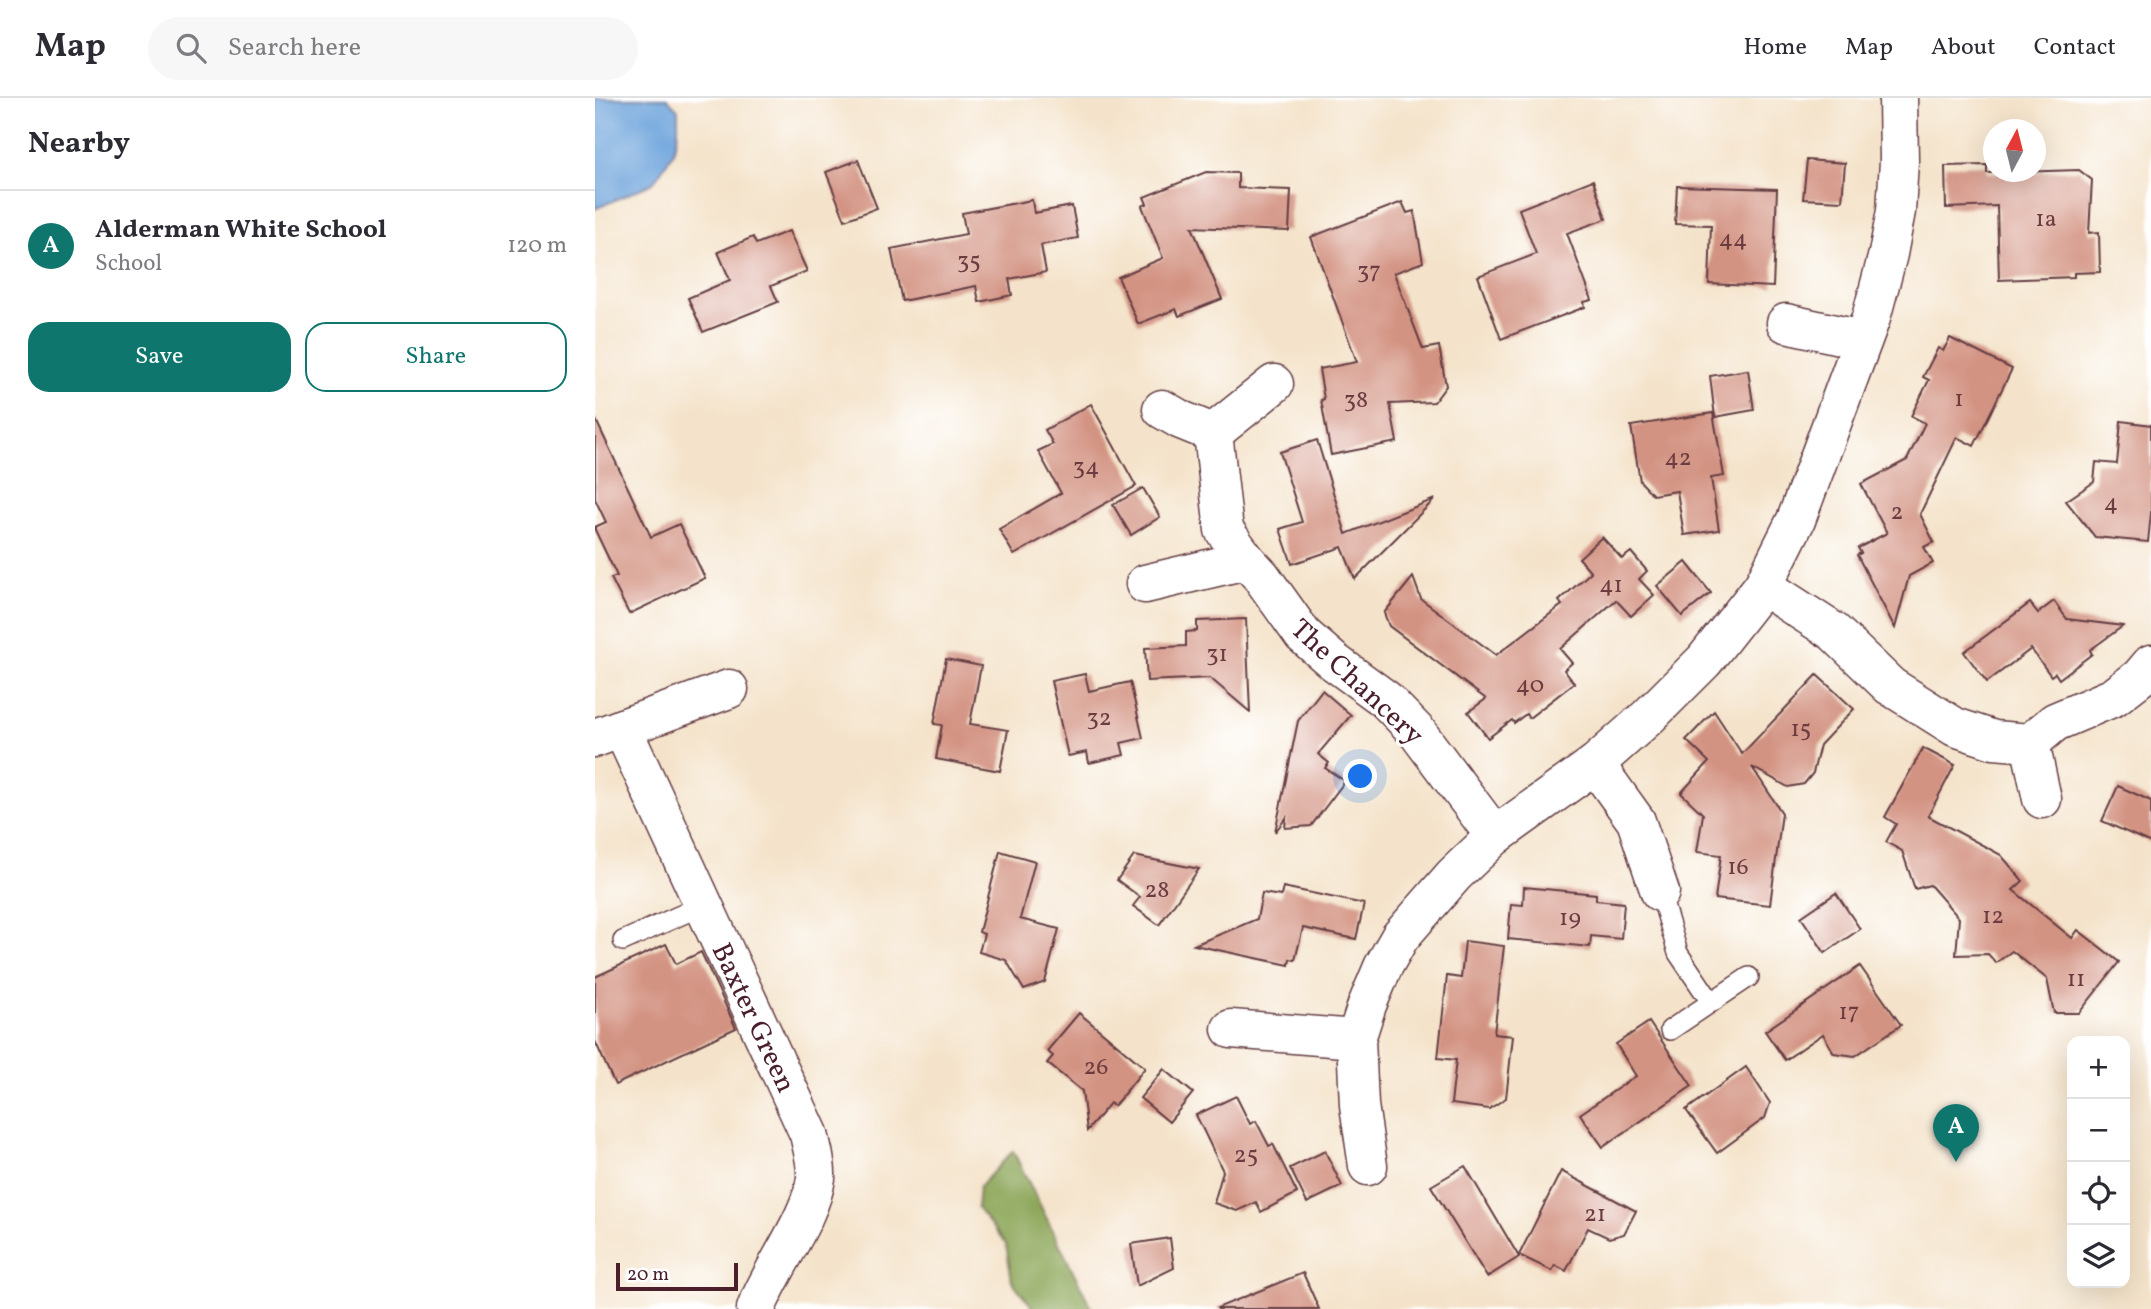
<!DOCTYPE html>
<html lang="en">
<head>
<meta charset="utf-8">
<style>
  :root { --surface:#fff; --page:#f7f7f7; --text:#2b2b33; --muted:#7c7c81; --line:#e1e1e2; --accent:#0f766e }
  body { margin:0; font-family:Vollkorn,serif; background:var(--page); color:var(--text) }
  .controls { position:absolute; right:21px; bottom:21px; display:grid; overflow:hidden; border-radius:14px; box-shadow:0 7px 28px #0002 }
  .controls button { width:63px; height:63px; display:grid; place-items:center; padding:0; border:0; border-bottom:2px solid var(--line); background:var(--surface); color:var(--text); font:35px sans-serif }
  .compass { position:absolute; left:1388px; top:21px; width:63px; height:63px; border-radius:50%; background:var(--surface); box-shadow:0 7px 28px #0002; rotate:7deg }
  .scale { position:absolute; left:21px; bottom:18px; width:122px; box-sizing:border-box; padding-left:7px; border:4px solid #4a1f2b; border-top:0; font-size:19px; line-height:24px; white-space:nowrap; color:#4a1f2b; -webkit-text-stroke:5px #fff; paint-order:stroke }
  .you { position:absolute; left:766px; top:679px; width:24px; height:24px; margin:-18px; border:5px solid #fff; border-radius:50%; background:#1a73e8; box-shadow:0 0 0 10px #1a73e833 }
  .badge { display:grid; place-items:center; width:46px; height:46px; border-radius:50%; background:var(--accent); color:#fff; font-size:23px; font-weight:700 }
  .pin { position:absolute; translate:-50% -58px; filter:drop-shadow(0 2px 4px #0008) }
  .pin::after { content:''; position:absolute; top:37px; width:24px; height:21px; background:inherit; clip-path:polygon(0 0,100% 0,50% 100%) }
  .list { margin:0; padding:0; list-style:none }
  h2 { display:flex; justify-content:space-between; align-items:center; height:91px; margin:0; padding:0 28px; font-size:30px }
  h2 small { font-size:23px; font-weight:400; color:var(--muted) }
  .list li { display:grid; grid-template-columns:46px 1fr auto; gap:21px; align-items:center; box-sizing:border-box; height:112px; padding:0 28px; border-top:2px solid var(--line) }
  .list b { display:block; font-size:26px; white-space:nowrap }
  .list p { margin:0; font-size:23px; white-space:nowrap; color:var(--muted) }
  .list em { font-size:23px; font-style:normal; color:var(--muted) }
  .actions { display:flex; gap:14px; padding:21px 28px }
  .actions a { flex:1; padding:16px 0; border:2px solid var(--accent); border-radius:21px; text-align:center; font-size:24px; color:var(--accent) }
  .actions .main { background:var(--accent); color:#fff }
  .icon { flex:none; width:38px; height:38px; fill:none; stroke:currentColor; stroke-width:2; stroke-linecap:round; stroke-linejoin:round }
  .map { position:relative; flex:none; width:1556px; height:1211px; overflow:hidden }
  header { display:flex; align-items:center; gap:42px; box-sizing:border-box; height:98px; padding:0 35px; background:var(--surface); border-bottom:2px solid var(--line) }
  header strong { font-size:33px }
  nav { display:flex; gap:38px; margin-inline-start:auto; font-size:24px }
  .search { width:490px; height:63px; background:var(--page); display:flex; align-items:center; gap:18px; box-sizing:border-box; padding:0 24px; border-radius:38px; color:var(--muted); font-size:26px }
  main { display:flex }
  aside { flex:1; background:var(--surface) }
  .map>svg:first-child { display:block }
  .forest { fill:#8ca658; stroke:#6b6242; stroke-width:2 }
  .water { fill:#6fa5dc; stroke:#5c6284; stroke-width:2 }
  .building { fill:#d39382 }
  .lines { fill:none; stroke-linecap:round; stroke-linejoin:round }
  .lane-casing { stroke:#643c43; stroke-width:22 }
  .street-casing { stroke:#643c43; stroke-width:41 }
  .lane { stroke:#fff; stroke-width:19 }
  .street { stroke:#fff; stroke-width:38 }
  .labels { text-anchor:middle; stroke-width:6; stroke-linejoin:round; paint-order:stroke }
  .number-label { font-size:24px; fill:#6c3c41 }
  .street-label { font-size:28px; fill:#4a1f2b; stroke:#fff }
</style>
</head>
<body>
<header>
<strong>Map</strong>
<div class="search"><svg class="icon" aria-label="search" viewBox="0 0 24 24"><circle cx="10" cy="10" r="6"/><path d="M15 15l6 6"/></svg>Search here</div>
<nav><a>Home</a><a>Map</a><a>About</a><a>Contact</a></nav>
</header>
<main>
<aside>
<h2>Nearby<small></small></h2>
<ul class="list">
<li><span class="badge">A</span><div><b>Alderman White School</b><p>School</p></div><em>120 m</em></li>
</ul>
<div class="actions"><a class="main">Save</a><a>Share</a></div>
</aside>
<div class="map">
<svg width="1556" height="1211" viewBox="0 0 1556 1211">
  <rect width="100%" height="100%" fill="#fff"/>
  <filter id="ink" filterUnits="userSpaceOnUse"><feTurbulence type="fractalNoise" baseFrequency=".0143" numOctaves="2"/><feDisplacementMap in="SourceGraphic" scale="14" xChannelSelector="R" yChannelSelector="G"/><feConvolveMatrix kernelMatrix="1 2 1 2 8 2 1 2 1" color-interpolation-filters="sRGB"/></filter>
  <filter id="wash" filterUnits="userSpaceOnUse"><feTurbulence type="fractalNoise" baseFrequency=".00686" numOctaves="4" result="noise"/><feDisplacementMap in="SourceGraphic" scale="28" xChannelSelector="R" yChannelSelector="G"/><feGaussianBlur stdDeviation="1.57" result="paint"/><feColorMatrix in="noise" values="0 0 0 0 0 0 0 0 0 0 0 0 0 0 0 0 0 1.4 0 .05"/><feComposite in="paint" operator="in"/></filter>
  <g filter="url(#wash)">
    <rect width="100%" height="100%" fill="#f4e3ca"/>
    <!-- forest -->
    <polygon class="forest" points="418,1053 497,1211 439,1211 417,1183 411,1146 382,1110 384,1089"/>
    <!-- water -->
    <polygon class="water" points="0,0 72,0 83,12 83,34 78,55 58,85 0,111"/>
    <g id="blocks">
      <!-- building -->
      <g class="building">
        <polygon points="263,62 282,110 250,122 231,74"/>
        <polygon points="1212,62 1250,65 1247,103 1208,101"/>
        <polygon points="1392,67 1392,75 1484,72 1497,82 1494,135 1504,134 1505,174 1479,175 1479,179 1404,182 1402,108 1351,110 1350,68"/>
        <polygon points="611,74 643,75 643,90 696,92 694,133 597,129 627,201 584,218 581,211 543,226 523,179 568,160 547,108 552,106 549,99"/>
        <polygon points="998,82 1011,121 972,135 997,202 989,204 990,209 906,241 883,178 941,156 924,111"/>
        <polygon points="1082,88 1182,91 1178,189 1114,186 1116,127 1080,126"/>
        <polygon points="437,102 439,115 477,108 483,140 446,147 451,174 414,181 417,197 384,204 381,188 307,203 296,151 371,136 367,115"/>
        <polygon points="807,104 812,115 819,113 828,164 799,175 828,251 844,248 851,288 839,304 795,306 802,344 736,357 726,302 729,301 724,271 762,264 716,139"/>
        <polygon points="194,133 212,173 176,188 183,204 108,234 93,200 135,182 123,154 158,139 161,146"/>
        <polygon points="1355,240 1417,271 1379,348 1362,339 1325,416 1339,444 1329,449 1338,465 1314,478 1300,530 1262,457 1266,455 1263,450 1292,435 1266,386 1312,362 1330,325 1316,318 1334,282 1328,279 1343,250 1348,253"/>
        <polygon points="1153,272 1159,312 1120,319 1115,278"/>
        <polygon points="496,306 541,388 419,457 404,431 466,395 443,353 458,346 450,332"/>
        <polygon points="1118,315 1129,378 1116,380 1124,432 1089,437 1082,393 1058,397 1045,383 1036,328"/>
        <polygon points="0,320 56,439 84,426 110,480 34,516 16,480 22,478 0,432 0,429 11,424 0,401"/>
        <polygon points="1526,323 1556,327 1556,415 1553,444 1500,439 1471,403 1499,384 1501,364 1522,366"/>
        <polygon points="722,342 751,436 840,401 760,481 747,449 697,466 685,431 707,424 685,354"/>
        <polygon points="548,390 565,419 536,437 518,407"/>
        <polygon points="1007,439 1027,461 1036,454 1052,473 1044,481 1059,497 1036,518 1021,502 965,551 977,565 969,572 979,585 934,620 931,616 919,625 917,622 893,640 873,614 891,601 794,528 789,515 818,479 826,501 901,557 967,507 964,503 996,474 984,460"/>
        <polygon points="1091,464 1116,495 1087,518 1062,488"/>
        <polygon points="1459,503 1472,521 1528,528 1495,552 1497,556 1464,581 1460,575 1456,578 1436,551 1392,584 1369,554 1435,505 1443,515"/>
        <polygon points="651,521 655,614 615,580 552,583 550,550 591,548 591,534 602,533 602,523"/>
        <polygon points="351,561 386,568 375,626 413,632 405,673 341,661 347,627 339,626"/>
        <polygon points="490,576 494,593 535,584 548,640 526,645 529,657 494,665 492,654 473,658 456,583"/>
        <polygon points="1222,577 1259,611 1225,647 1218,675 1209,686 1193,689 1157,669 1187,715 1175,807 1120,801 1126,757 1102,754 1108,716 1086,695 1114,664 1091,642 1119,613 1147,656"/>
        <polygon points="727,592 756,617 723,656 734,665 730,670 750,683 716,728 690,730 691,720 680,734 703,623"/>
        <polygon points="1328,650 1360,667 1333,718 1406,757 1428,783 1418,792 1477,840 1483,832 1524,864 1484,915 1459,915 1452,881 1417,853 1401,865 1393,856 1361,857 1364,820 1335,787 1320,791 1307,753 1291,744 1301,726 1290,719"/>
        <polygon points="1523,688 1556,703 1556,745 1507,723"/>
        <polygon points="405,753 440,763 425,821 464,831 450,884 429,892 411,862 384,854 389,836 384,834"/>
        <polygon points="539,758 604,771 564,827 538,808 545,799 522,782"/>
        <polygon points="688,789 769,806 761,841 708,830 700,862 695,861 694,867 599,847 662,821 667,795 686,798"/>
        <polygon points="929,789 1001,796 1001,802 1029,805 1026,841 996,838 995,849 913,841 916,806 928,807"/>
        <polygon points="1241,795 1265,831 1230,855 1206,819"/>
        <polygon points="870,843 909,848 899,936 918,938 911,1000 894,1011 856,1006 861,962 843,960 852,878 866,880"/>
        <polygon points="71,846 81,866 106,854 141,930 20,987 0,943 0,879"/>
        <polygon points="1265,868 1306,927 1260,958 1239,955 1228,936 1190,962 1170,933"/>
        <polygon points="484,915 550,970 519,1008 515,1005 492,1033 487,993 452,965 458,958 452,953"/>
        <polygon points="1054,924 1097,988 1008,1049 985,1016 1041,978 1021,946"/>
        <polygon points="1151,969 1175,1005 1170,1020 1122,1055 1091,1012"/>
        <polygon points="569,971 598,995 574,1024 545,1000"/>
        <polygon points="641,998 655,1026 661,1023 674,1048 678,1046 702,1095 666,1114 661,1104 642,1113 619,1105 628,1073 601,1017"/>
        <polygon points="730,1053 747,1088 712,1105 695,1070"/>
        <polygon points="870,1068 924,1159 892,1179 836,1088"/>
        <polygon points="966,1073 1041,1113 1029,1136 1014,1140 993,1130 971,1173 960,1167 957,1173 924,1157"/>
        <polygon points="575,1140 579,1170 542,1188 536,1146"/>
        <polygon points="708,1175 724,1211 623,1211 622,1210"/>
      </g>
    </g>
  </g>
  <g filter="url(#ink)">
    <use href="#blocks" fill-opacity="0" stroke="#643c43" stroke-width="2"/>
    <g class="lines">
      <defs>
        <g id="lane">
          <polyline points="1065,794 1083,855 1116,904"/>
          <polyline points="28,843 108,807"/>
          <polyline points="1075,932 1154,879"/>
        </g>
        <g id="street">
          <polyline points="1191,225 1267,242"/>
          <polyline points="567,311 586,322 618,335 679,286"/>
          <polyline points="618,335 629,432 651,462 666,478 708,537 738,563 790,601 822,634 900,738"/>
          <polyline points="550,486 651,462"/>
          <polyline points="1168,488 1239,534 1295,588 1360,629 1399,642 1435,645 1460,624 1519,599 1545,579 1556,566"/>
          <path d="M27 630 214 1036C217 1050 222 1065 221 1080 216 1120 176 1171 161 1211"/>
          <polyline points="0,640 134,591"/>
          <polyline points="1435,645 1447,701"/>
          <polyline points="1000,666 1041,723 1065,794"/>
          <polyline points="636,931 761,941"/>
          <polyline points="773,1068 764,1007 761,941 772,907 788,869 805,839 859,777 900,738 1000,666 1053,619 1109,563 1168,488 1201,422 1276,220 1293,156 1301,113 1304,63 1303,0"/>
        </g>
      </defs>
      <!-- lane casing -->
      <use href="#lane" class="lane-casing"/>
      <!-- street casing -->
      <use href="#street" class="street-casing"/>
      <!-- lane -->
      <use href="#lane" class="lane"/>
      <!-- street -->
      <use href="#street" class="street"/>
    </g>
  </g>
  <g class="labels">
    <!-- number labels -->
    <g class="number-label">
      <text x="1451" y="128">1a</text>
      <text x="1138" y="148">44</text>
      <text x="374" y="170">35</text>
      <text x="774" y="180">37</text>
      <text x="1364" y="308">1</text>
      <text x="761" y="309">38</text>
      <text x="1083" y="367">42</text>
      <text x="491" y="376">34</text>
      <text x="1516" y="412">4</text>
      <text x="1302" y="421">2</text>
      <text x="1016" y="494">41</text>
      <text x="622" y="563">31</text>
      <text x="935" y="594">40</text>
      <text x="504" y="627">32</text>
      <text x="1206" y="638">15</text>
      <text x="1143" y="776">16</text>
      <text x="562" y="799">28</text>
      <text x="1398" y="825">12</text>
      <text x="975" y="827">19</text>
      <text x="1481" y="888">11</text>
      <text x="1254" y="921">17</text>
      <text x="501" y="976">26</text>
      <text x="651" y="1064">25</text>
      <text x="1000" y="1123">21</text>
    </g>
    <!-- street labels -->
    <g class="street-label">
      <text transform="translate(763 583) rotate(43)" y="10">The Chancery</text>
      <text transform="translate(160 919) rotate(65)" y="10">Baxter Green</text>
    </g>
  </g>
</svg>
<div class="controls">
<button>+</button>
<button>−</button>
<button><svg class="icon" aria-label="locate" viewBox="0 0 24 24"><circle cx="12" cy="12" r="6"/><path d="M12 2v4M12 18v4M2 12h4M18 12h4"/></svg></button>
<button><svg class="icon" aria-label="layers" viewBox="0 0 24 24"><path d="M12 4l9 5-9 5-9-5zM3 14l9 5 9-5"/></svg></button>
</div>
<svg class="compass" viewBox="-18 -18 36 36"><path d="M0-13l5 13h-10z" fill="#e53935"/><path d="M0 13l5-13h-10z" fill="#7c7c81"/></svg>
<div class="scale">20 m</div>
<div class="you"></div>
<div class="pin badge" style="left:1361px;top:1064px">A</div>
</div>
</main>
</body>
</html>
